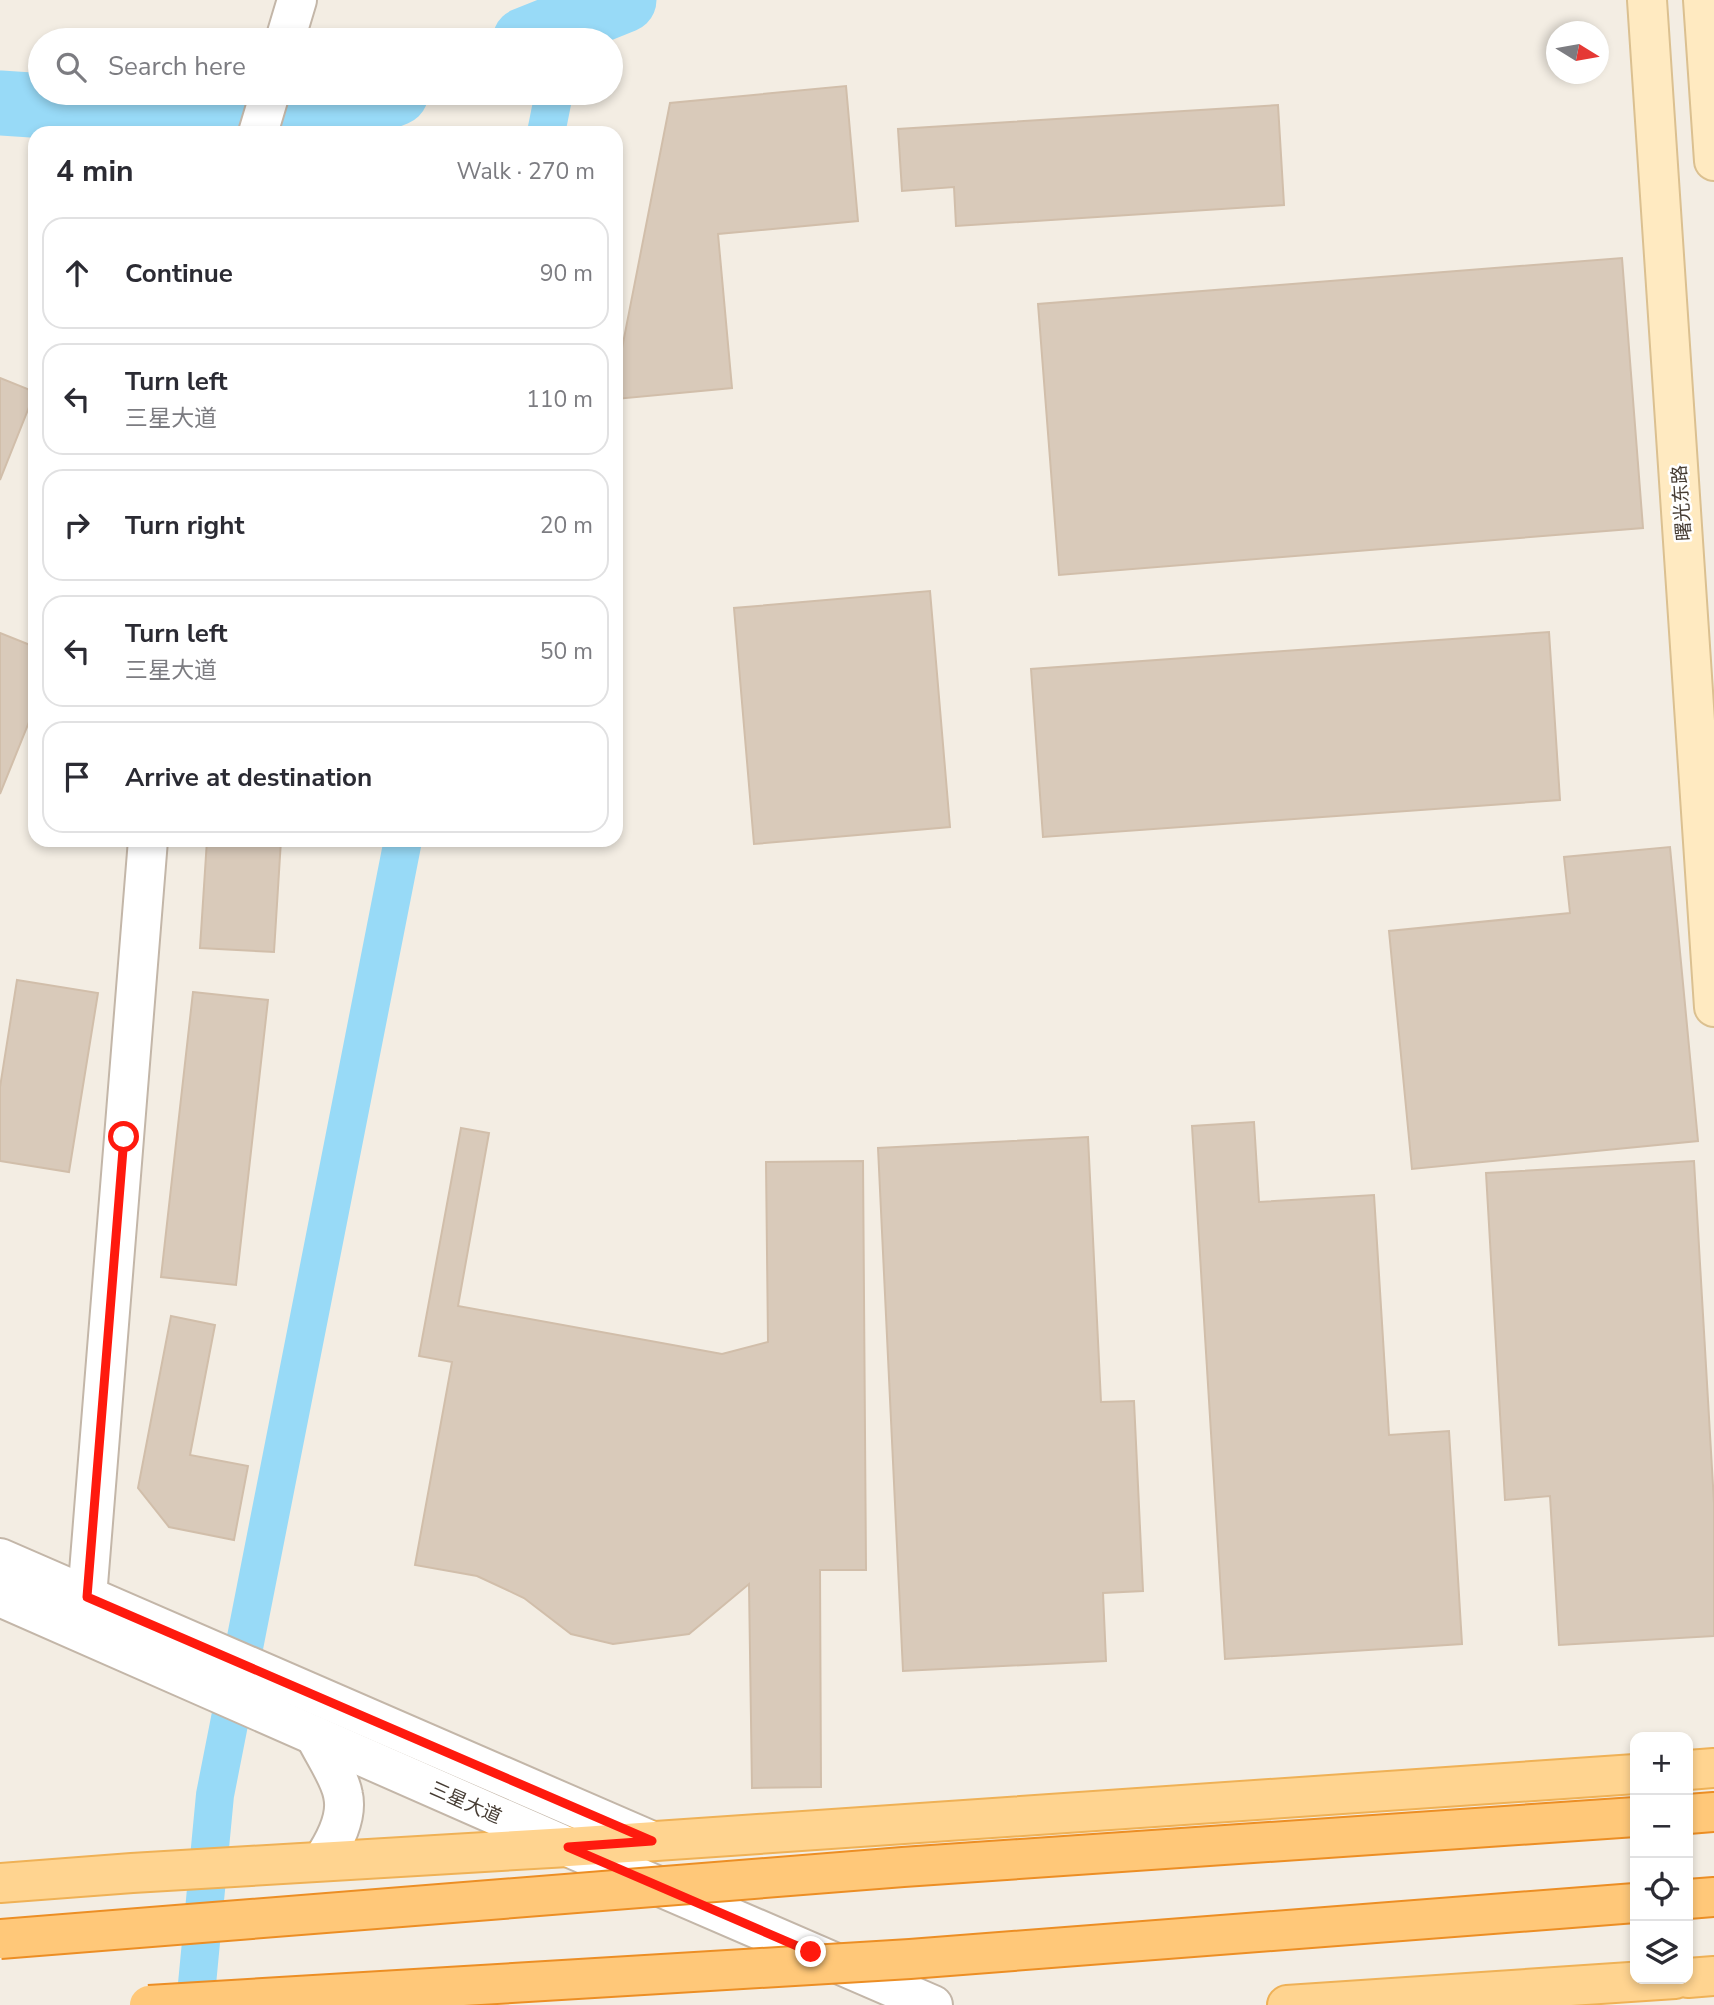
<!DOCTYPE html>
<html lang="en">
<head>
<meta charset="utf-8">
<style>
  :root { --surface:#fff; --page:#f2f2f3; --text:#2b2b33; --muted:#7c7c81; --line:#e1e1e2 }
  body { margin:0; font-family:"Nunito Sans","Noto Sans SC",sans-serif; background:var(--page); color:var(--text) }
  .controls { position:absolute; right:21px; bottom:21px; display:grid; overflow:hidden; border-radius:14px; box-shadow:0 4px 10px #0003 }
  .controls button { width:63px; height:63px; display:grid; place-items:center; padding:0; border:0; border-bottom:2px solid var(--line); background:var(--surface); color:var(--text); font:35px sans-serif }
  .compass { position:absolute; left:1546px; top:21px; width:63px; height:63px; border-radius:50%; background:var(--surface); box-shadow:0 4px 10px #0003; rotate:101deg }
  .stop { position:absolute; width:21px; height:21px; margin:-16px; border:5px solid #ff1a0e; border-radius:50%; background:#fff }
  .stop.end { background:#ff1a0e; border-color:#fff; box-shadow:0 2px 7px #0008 }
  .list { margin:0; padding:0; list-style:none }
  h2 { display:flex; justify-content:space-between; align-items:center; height:91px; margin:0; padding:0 28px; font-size:30px }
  h2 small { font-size:23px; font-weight:400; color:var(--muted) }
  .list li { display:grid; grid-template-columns:46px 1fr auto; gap:21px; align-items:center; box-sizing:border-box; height:112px; margin:0 14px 14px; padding:0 14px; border:2px solid var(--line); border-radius:21px }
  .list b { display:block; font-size:26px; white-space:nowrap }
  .list p { margin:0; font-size:23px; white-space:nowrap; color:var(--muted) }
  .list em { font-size:23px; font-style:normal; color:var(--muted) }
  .icon { flex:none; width:38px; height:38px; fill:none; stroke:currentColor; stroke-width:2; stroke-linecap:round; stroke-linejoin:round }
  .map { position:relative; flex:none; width:1714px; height:2005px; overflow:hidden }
  .search { position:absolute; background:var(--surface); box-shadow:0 4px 10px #0003; left:28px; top:28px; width:595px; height:77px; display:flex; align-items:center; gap:18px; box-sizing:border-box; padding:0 24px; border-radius:38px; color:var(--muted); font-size:26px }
  .panel { position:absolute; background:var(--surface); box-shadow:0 4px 10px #0003; left:28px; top:126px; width:595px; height:721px; border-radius:21px }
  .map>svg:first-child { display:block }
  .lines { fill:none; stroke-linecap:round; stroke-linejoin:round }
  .canal { stroke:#98daf7; stroke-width:38 }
  .river { stroke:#98daf7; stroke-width:65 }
  .building { fill:#d9caba; stroke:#d1beaa; stroke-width:2 }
  .minor-casing { stroke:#c3b6a8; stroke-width:42 }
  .tertiary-casing { stroke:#c3b6a8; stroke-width:42 }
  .secondary-casing { stroke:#dbc090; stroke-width:42 }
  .primary-casing { stroke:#efb156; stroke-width:42 }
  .trunk-casing { stroke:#ec8e24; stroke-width:42 }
  .minor { stroke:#fff; stroke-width:38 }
  .tertiary { stroke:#fff; stroke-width:38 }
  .secondary { stroke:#ffeac1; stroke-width:38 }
  .primary { stroke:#ffd490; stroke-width:38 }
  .trunk { stroke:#ffc879; stroke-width:38 }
  .trunk-bridge-casing { stroke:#ec8e24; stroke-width:42; stroke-linecap:butt }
  .trunk-bridge { stroke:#ffc879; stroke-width:38 }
  .route { stroke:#ff1a0e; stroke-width:9 }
  .labels { text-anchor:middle; stroke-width:5; stroke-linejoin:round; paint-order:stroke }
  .street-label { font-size:19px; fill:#463c33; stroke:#fff }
</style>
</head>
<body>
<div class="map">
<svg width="1714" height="2005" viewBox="0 0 1714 2005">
  <rect width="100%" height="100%" fill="#f3ede3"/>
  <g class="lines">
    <!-- canal -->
    <g class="canal">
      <polyline points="565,40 569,23"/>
      <polyline points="546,133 554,93"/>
      <polyline points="195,2005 215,1795 403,840"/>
    </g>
    <!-- river -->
    <g class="river">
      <polyline points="525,40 624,0"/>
      <polyline points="0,103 319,124 396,93"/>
    </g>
  </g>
  <!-- building -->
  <g class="building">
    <polygon points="846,86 858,221 718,234 732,388 616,399 616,379 670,103"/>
    <polygon points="1278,105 1284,205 956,226 954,187 902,191 898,129"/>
    <polygon points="1622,258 1643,528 1059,575 1038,304"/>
    <polygon points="0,378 35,392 0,480"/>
    <polygon points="930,591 950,827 754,844 734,608"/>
    <polygon points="1549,632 1560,800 1043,837 1031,669"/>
    <polygon points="0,633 35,647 35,707 0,794"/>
    <polygon points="207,840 281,840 274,952 200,948"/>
    <polygon points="1670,847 1698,1141 1412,1169 1389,931 1570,913 1564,857"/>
    <polygon points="17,980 98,993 69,1172 0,1161 0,1087"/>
    <polygon points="193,992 268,1000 236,1285 161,1277"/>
    <polygon points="1254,1122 1259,1202 1374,1195 1389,1435 1449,1431 1462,1644 1225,1659 1192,1126"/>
    <polygon points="461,1128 489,1133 458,1306 722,1354 768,1342 766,1162 863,1161 866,1570 820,1570 821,1787 752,1788 749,1584 689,1634 613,1644 571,1634 524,1598 477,1576 415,1565 452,1362 419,1356"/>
    <polygon points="1088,1137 1101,1402 1134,1401 1143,1591 1103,1593 1106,1661 903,1671 878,1148"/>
    <polygon points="1694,1161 1714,1503 1714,1636 1559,1645 1550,1496 1505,1500 1486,1173"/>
    <polygon points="171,1316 215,1325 190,1455 248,1466 234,1540 169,1527 138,1488"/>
  </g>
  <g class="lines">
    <defs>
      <g id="minor">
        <polyline points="285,40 297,0"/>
        <polyline points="258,133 270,93"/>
        <polyline points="87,1597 148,840"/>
      </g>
      <g id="tertiary">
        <polyline points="0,1558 652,1841"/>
        <polyline points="0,1597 568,1847 933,2005"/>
        <path d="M315 1736C323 1753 340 1777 343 1795 348 1817 334 1843 322 1861"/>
      </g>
      <g id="secondary">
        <polyline points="1647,0 1714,1007"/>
        <polyline points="1703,0 1714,161"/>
      </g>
      <g id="primary">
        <polyline points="1688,1770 1714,1768"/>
        <polyline points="0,1883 132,1873 568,1847 1635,1774"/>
        <polyline points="1688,1978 1714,1976"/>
        <polyline points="1287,2005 1675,1979"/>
      </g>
      <g id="trunk">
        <polyline points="1688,1814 1714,1812"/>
        <polyline points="1688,1899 1714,1897"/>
      </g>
    </defs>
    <!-- minor casing -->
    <use href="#minor" class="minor-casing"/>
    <!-- tertiary casing -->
    <use href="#tertiary" class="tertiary-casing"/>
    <!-- secondary casing -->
    <use href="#secondary" class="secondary-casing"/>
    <!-- primary casing -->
    <use href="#primary" class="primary-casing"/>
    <!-- trunk casing -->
    <use href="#trunk" class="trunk-casing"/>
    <!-- minor -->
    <use href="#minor" class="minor"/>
    <!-- tertiary -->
    <use href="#tertiary" class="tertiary"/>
    <!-- secondary -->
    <use href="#secondary" class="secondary"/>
    <!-- primary -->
    <use href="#primary" class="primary"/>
    <!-- trunk -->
    <use href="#trunk" class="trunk"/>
    <defs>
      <g id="trunk-bridge">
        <polyline points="0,1939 903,1867 1635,1817"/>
        <polyline points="149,2005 910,1959 1635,1903"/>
      </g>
    </defs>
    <!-- trunk-bridge casing -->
    <use href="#trunk-bridge" class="trunk-bridge-casing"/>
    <!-- trunk-bridge -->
    <use href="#trunk-bridge" class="trunk-bridge"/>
  </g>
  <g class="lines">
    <!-- route -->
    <polyline class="route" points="124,1137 87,1597 652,1841 568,1847 811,1952"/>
  </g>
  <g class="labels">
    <!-- street labels -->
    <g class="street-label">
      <text transform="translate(1681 503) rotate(-94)" y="7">曙光东路</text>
      <text transform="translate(466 1802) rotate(24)" y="7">三星大道</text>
    </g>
  </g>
</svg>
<div class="controls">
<button>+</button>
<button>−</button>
<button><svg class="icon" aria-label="locate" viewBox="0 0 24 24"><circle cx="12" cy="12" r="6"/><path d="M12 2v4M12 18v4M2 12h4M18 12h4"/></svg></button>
<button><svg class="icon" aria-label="layers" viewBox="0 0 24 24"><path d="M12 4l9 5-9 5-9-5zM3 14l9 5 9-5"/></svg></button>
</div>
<svg class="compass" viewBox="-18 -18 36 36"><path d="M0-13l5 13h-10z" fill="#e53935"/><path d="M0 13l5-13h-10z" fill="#7c7c81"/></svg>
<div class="stop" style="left:124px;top:1137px"></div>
<div class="stop end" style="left:811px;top:1952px"></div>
<div class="search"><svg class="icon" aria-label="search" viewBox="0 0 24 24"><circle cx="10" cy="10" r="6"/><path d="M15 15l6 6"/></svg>Search here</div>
<section class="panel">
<h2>4 min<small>Walk · 270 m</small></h2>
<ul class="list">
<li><svg class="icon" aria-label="ahead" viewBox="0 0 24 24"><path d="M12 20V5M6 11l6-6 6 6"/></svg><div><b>Continue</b></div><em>90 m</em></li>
<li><svg class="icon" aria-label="left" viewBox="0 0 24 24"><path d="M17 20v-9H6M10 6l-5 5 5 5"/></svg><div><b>Turn left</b><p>三星大道</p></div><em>110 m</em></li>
<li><svg class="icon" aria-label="right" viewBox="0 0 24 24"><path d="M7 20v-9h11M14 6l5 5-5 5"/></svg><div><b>Turn right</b></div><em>20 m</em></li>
<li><svg class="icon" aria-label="left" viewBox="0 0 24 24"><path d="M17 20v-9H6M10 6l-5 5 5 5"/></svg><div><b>Turn left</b><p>三星大道</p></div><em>50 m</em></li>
<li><svg class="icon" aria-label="arrive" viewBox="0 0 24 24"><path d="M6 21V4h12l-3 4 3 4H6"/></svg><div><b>Arrive at destination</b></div></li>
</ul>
</section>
</div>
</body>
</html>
